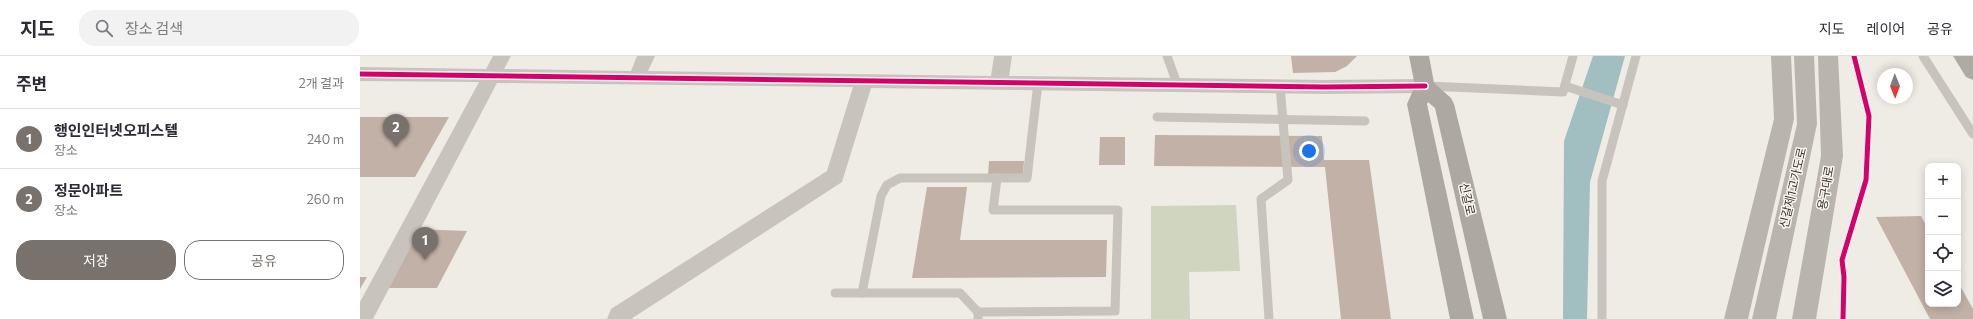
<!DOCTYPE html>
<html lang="ko">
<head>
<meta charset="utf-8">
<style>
  :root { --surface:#fff; --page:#f2f2f3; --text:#2b2b33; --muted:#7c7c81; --line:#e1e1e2; --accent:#79726c }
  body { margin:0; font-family:Commissioner,"Noto Sans KR",sans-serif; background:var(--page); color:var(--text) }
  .controls { position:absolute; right:12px; bottom:12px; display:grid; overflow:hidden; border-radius:8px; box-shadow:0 2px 10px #0003 }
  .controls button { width:36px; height:36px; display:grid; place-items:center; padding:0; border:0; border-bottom:1px solid var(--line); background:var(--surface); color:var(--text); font:20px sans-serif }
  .compass { position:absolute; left:1517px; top:12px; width:36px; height:36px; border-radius:50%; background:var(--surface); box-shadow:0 2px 10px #0003; rotate:179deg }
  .you { position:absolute; left:949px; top:95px; width:14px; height:14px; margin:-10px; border:3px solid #fff; border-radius:50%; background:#1a73e8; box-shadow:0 0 0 6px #1a73e833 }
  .badge { display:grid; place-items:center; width:26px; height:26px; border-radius:50%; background:var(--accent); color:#fff; font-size:13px; font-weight:700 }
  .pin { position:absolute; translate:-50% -33px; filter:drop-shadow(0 1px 2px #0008) }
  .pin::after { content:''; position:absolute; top:21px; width:14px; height:12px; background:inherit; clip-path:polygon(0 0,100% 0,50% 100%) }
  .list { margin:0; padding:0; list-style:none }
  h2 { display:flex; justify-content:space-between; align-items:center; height:52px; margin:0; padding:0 16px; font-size:17px }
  h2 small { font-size:13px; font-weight:400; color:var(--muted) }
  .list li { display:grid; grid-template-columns:26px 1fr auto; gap:12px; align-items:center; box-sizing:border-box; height:60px; padding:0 16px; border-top:1px solid var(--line) }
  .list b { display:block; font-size:15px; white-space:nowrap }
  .list p { margin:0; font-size:13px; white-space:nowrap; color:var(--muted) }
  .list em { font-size:13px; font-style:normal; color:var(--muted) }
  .actions { display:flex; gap:8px; padding:12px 16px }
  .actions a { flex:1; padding:9px 0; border:1px solid var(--accent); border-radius:16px; text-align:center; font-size:14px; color:var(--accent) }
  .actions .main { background:var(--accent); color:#fff }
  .icon { flex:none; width:22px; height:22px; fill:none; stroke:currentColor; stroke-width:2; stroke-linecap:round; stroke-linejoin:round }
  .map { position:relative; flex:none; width:1613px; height:263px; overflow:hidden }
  header { display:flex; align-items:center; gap:24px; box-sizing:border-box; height:56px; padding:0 20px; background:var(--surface); border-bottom:1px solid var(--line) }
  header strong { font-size:19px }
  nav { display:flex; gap:22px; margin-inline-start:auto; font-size:14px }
  .search { width:280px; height:36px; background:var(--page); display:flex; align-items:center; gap:10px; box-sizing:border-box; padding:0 14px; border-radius:16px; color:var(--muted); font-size:15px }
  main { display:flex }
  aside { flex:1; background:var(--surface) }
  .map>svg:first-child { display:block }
  .green { fill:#cfd5bf }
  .water { fill:#a1bec0 }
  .building { fill:#c2b1a7 }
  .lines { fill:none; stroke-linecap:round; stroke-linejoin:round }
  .lane { stroke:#c9c3bd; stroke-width:9 }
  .street { fill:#c9c3bd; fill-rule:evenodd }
  .secondary { fill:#b9b4ae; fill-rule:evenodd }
  .primary { fill:#aea8a2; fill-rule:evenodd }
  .highway { fill:#aeaaa4; fill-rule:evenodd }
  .cycleway-casing { stroke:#faf6ee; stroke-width:8 }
  .cycleway { stroke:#d6006c; stroke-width:5 }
  .labels { text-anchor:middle; stroke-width:3; stroke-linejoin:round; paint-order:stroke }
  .street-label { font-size:12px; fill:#3a312b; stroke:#faf6ee }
</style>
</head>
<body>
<header>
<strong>지도</strong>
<div class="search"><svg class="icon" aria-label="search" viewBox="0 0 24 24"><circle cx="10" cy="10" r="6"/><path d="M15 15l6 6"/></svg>장소 검색</div>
<nav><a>지도</a><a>레이어</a><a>공유</a></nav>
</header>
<main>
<aside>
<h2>주변<small>2개 결과</small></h2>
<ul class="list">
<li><span class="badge">1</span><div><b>행인인터넷오피스텔</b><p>장소</p></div><em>240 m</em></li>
<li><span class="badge">2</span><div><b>정문아파트</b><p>장소</p></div><em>260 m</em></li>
</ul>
<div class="actions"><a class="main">저장</a><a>공유</a></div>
</aside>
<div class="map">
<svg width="1613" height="263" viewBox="0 0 1613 263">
  <rect width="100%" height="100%" fill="#efebe5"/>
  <!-- green -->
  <polygon class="green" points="876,149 880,215 829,216 830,263 791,263 791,150"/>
  <!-- water -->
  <polygon class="water" points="1233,0 1265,0 1230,126 1227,263 1203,263 1204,85"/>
  <!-- building -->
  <g class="building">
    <polygon points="931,0 997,0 987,10 975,16 933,17"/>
    <polygon points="0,61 89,61 55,121 0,121"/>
    <polygon points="795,79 962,80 964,104 1009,104 1031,263 981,263 965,111 794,110"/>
    <polygon points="740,81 765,81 765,109 739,109"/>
    <polygon points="629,105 664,105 663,118 628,119"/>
    <polygon points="567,131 607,131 600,184 747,184 746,221 552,222"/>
    <polygon points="1561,160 1568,173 1568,248 1598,248 1598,226 1613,253 1613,263 1570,263 1516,161"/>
    <polygon points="55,173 107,175 77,232 23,232"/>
    <polygon points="0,221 7,221 0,233"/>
  </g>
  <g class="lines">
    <!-- lane -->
    <g class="lane">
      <polyline points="807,0 815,22"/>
      <polyline points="1563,0 1613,78"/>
      <polyline points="1067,30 1203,36 1213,0"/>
      <polyline points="1205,30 1263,49"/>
      <polyline points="797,61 1005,65"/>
      <polyline points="475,237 600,237 618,256"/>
      <polyline points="502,237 521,140 527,129 540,122 667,122 678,27"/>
      <polyline points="618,263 618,256 755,255 758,154 633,154 637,122"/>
      <polyline points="909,263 901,143 928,124 920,30"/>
      <polyline points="1242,263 1242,125 1276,0"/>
    </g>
    <!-- street -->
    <polygon class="street" points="133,0 151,0 144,13 271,15 277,0 295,0 288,15 631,20 634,0 652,0 649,20 964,24 1065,23 1071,25 1074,30 1071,35 1065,37 964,38 511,32 482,126 271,263 247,263 251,253 467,115 493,31 137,27 13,263 0,263 0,246 119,26 0,25 0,11 126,13"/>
    <!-- secondary -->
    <g class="secondary">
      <polygon points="1411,0 1431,0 1434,63 1388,263 1364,263 1414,63"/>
      <polygon points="1434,0 1454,0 1457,68 1416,263 1392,263 1437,68"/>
      <polygon points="1458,0 1478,0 1483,100 1456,263 1432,263 1461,100"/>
    </g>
    <!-- primary -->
    <polygon class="primary" points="1049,0 1069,0 1074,27 1091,42 1094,48 1147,263 1123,263 1075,52 1068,46 1067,48 1114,263 1090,263 1047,48 1055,30"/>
    <!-- highway -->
    <polygon class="highway" points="1593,0 1613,0 1613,24 1606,21"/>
    <defs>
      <g id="cycleway">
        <polyline points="0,18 964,31 1065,30"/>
        <polyline points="1483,263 1484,221 1482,204 1506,124 1509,60 1494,0"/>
      </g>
    </defs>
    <!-- cycleway casing -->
    <use href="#cycleway" class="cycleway-casing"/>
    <!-- cycleway -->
    <use href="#cycleway" class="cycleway"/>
  </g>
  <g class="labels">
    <!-- street labels -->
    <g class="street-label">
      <text transform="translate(1433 132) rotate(-77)" y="4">신갈제1고가도로</text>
      <text transform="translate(1466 132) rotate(-80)" y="4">용구대로</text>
      <text transform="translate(1107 143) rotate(77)" y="4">신갈로</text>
    </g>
  </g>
</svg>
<div class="controls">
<button>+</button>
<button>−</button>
<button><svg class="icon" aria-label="locate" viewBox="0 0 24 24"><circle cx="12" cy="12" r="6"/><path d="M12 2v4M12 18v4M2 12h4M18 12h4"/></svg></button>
<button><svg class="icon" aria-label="layers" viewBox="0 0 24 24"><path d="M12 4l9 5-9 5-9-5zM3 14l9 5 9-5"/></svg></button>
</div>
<svg class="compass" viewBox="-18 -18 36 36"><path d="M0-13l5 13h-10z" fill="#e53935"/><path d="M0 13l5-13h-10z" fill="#7c7c81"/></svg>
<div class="you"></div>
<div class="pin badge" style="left:65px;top:204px">1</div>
<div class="pin badge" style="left:36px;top:91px">2</div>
</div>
</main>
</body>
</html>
